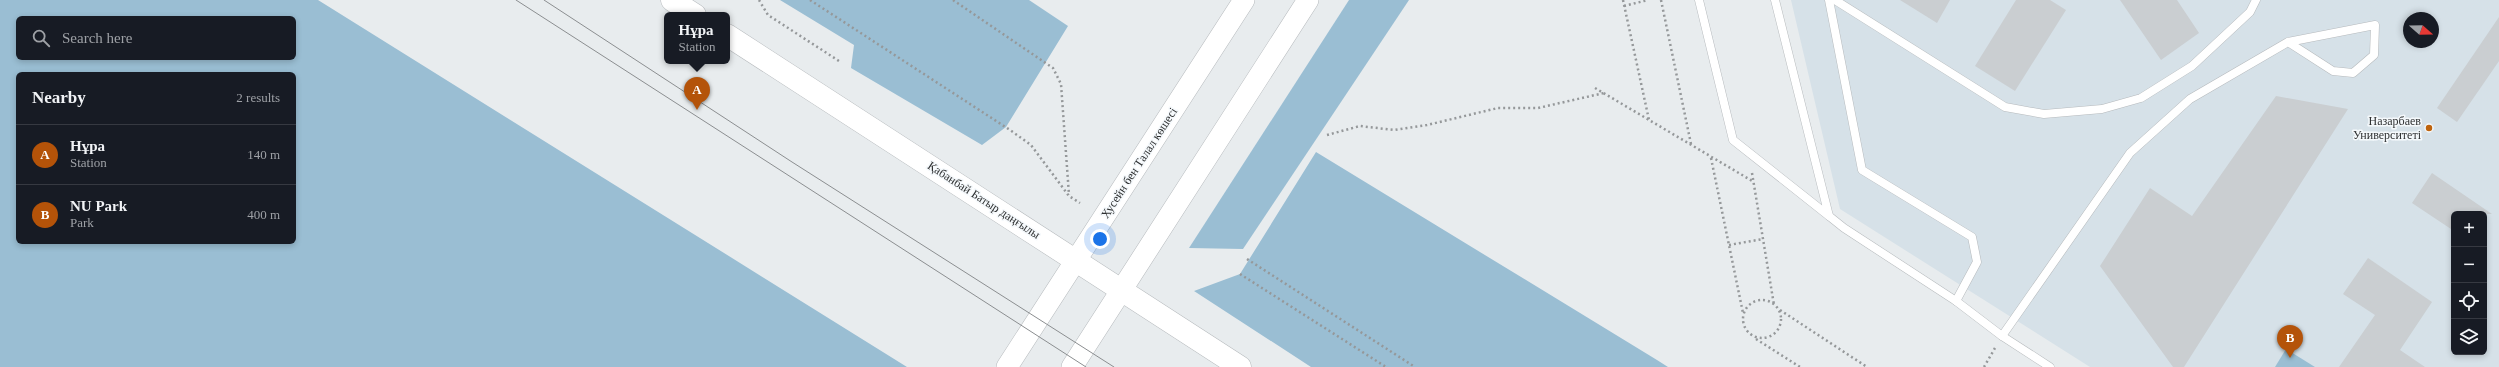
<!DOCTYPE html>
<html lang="en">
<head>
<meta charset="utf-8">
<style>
  :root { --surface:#171b24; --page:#20242c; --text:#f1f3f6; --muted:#9ea1a6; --line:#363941; --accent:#b45309 }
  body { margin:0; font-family:"Times New Roman",serif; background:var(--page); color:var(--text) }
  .controls { position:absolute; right:12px; bottom:12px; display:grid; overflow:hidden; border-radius:6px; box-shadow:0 2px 6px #0003 }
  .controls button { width:36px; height:36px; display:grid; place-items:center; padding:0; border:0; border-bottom:1px solid var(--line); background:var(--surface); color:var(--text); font:20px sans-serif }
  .compass { position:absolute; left:2403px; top:12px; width:36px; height:36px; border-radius:50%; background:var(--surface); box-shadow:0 2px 6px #0003; rotate:110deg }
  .you { position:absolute; left:1100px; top:239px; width:14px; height:14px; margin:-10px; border:3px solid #fff; border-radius:50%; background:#1a73e8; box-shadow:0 0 0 6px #1a73e833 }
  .badge { display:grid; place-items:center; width:26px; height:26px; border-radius:50%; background:var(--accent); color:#fff; font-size:13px; font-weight:700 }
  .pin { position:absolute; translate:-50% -33px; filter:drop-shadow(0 1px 2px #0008) }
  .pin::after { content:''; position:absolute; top:21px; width:14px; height:12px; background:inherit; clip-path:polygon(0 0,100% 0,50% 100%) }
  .popup { position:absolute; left:664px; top:12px; width:66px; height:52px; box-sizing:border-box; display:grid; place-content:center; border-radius:6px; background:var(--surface); filter:drop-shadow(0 1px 3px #0005); font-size:13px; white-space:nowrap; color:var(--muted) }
  .popup b { font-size:15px; color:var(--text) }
  .popup::after { content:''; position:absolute; left:50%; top:100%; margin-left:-8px; border:8px solid transparent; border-top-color:var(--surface) }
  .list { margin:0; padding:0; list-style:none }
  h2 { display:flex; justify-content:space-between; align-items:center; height:52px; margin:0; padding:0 16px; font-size:17px }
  h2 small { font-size:13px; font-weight:400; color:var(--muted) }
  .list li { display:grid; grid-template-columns:26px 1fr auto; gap:12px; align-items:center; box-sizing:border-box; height:60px; padding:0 16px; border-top:1px solid var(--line) }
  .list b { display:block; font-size:15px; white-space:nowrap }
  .list p { margin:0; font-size:13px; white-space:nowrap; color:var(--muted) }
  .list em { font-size:13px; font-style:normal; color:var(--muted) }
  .icon { flex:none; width:22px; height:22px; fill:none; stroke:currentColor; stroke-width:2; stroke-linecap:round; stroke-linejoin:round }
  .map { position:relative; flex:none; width:2499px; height:367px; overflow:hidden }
  .search { position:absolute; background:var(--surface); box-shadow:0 2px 6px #0003; left:16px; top:16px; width:280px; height:44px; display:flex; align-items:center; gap:10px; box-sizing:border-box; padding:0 14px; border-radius:6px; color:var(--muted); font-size:15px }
  .panel { position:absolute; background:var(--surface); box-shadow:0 2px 6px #0003; left:16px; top:72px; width:280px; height:172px; border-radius:6px }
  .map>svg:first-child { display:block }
  .built { fill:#d6e1e8; fill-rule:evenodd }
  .green { fill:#9abed3; fill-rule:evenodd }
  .building { fill:#caced1 }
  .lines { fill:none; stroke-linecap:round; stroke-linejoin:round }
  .service-casing { stroke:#b6babd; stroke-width:9 }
  .tertiary-casing { stroke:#b6babd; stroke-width:22 }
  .secondary-casing { stroke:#b6babd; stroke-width:23 }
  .path { stroke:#95989a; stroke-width:2.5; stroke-dasharray:2 3; stroke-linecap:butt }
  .service { stroke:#fff; stroke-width:8 }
  .tertiary { stroke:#fff; stroke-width:21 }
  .secondary { stroke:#fff; stroke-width:22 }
  .tram { stroke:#8b8e90; stroke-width:1 }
  .poi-dot { fill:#be630d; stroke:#f5f9fc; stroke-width:1.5 }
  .labels { text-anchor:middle; stroke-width:3; stroke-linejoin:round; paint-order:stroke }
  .poi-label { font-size:12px; fill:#2e3031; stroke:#f5f9fc; text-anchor:end }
  .street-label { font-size:12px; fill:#2e3031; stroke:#f5f9fc }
</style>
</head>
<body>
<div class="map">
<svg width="2499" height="367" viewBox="0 0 2499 367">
  <rect width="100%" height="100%" fill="#e8ecee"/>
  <!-- built -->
  <path class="built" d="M1791 0H2499V367H2090L1840 209ZM2409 18H2433V42H2409ZM2454 214H2484V352H2454Z"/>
  <!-- green -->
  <g class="green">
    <path d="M0 0H318L907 367H0ZM18 18H294V58H18ZM18 74H294V242H18Z"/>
    <polygon points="780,0 1029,0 1068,26 1006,127 982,145 851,68 854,45"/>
    <polygon points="1349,0 1409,0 1243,249 1189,248"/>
    <polygon points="1316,152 1657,360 1668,367 1311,367 1194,291 1240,274"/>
    <polygon points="2286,349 2315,367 2275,367"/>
  </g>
  <!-- building -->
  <g class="building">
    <polygon points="1900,0 1950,0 1937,23"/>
    <polygon points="2016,0 2050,0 2066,10 2015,91 1975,66"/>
    <polygon points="2120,0 2177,0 2199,33 2161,60"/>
    <polygon points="2499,17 2499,61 2457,122 2437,108"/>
    <polygon points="2276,96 2348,109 2184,367 2173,367 2100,266 2150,188 2192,216"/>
    <polygon points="2432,173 2492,214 2454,214 2454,231 2412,203"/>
    <polygon points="2368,258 2432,302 2400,350 2425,367 2339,367 2375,315 2343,294"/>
  </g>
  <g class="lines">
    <defs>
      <g id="service">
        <polyline points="1699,0 1733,140 1829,216 1775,0"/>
        <polyline points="1829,0 1862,170 1972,237 1977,262 1956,301"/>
        <polyline points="1835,0 2005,107 2044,114 2102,109 2141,98 2192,66 2250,12 2256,0"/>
        <polyline points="1829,216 1844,228 1956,301 2002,336 2050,367"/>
        <polyline points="2002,336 2130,153 2190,99 2288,42 2375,25 2374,55 2353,73 2333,71 2288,42"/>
      </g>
      <g id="tertiary">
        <polyline points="1007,367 1244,0"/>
        <polyline points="1072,367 1308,0"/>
      </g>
      <g id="secondary">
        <polyline points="672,0 695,15"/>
        <polyline points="727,35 1240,367"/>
      </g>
    </defs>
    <!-- service casing -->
    <use href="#service" class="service-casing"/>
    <!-- tertiary casing -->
    <use href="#tertiary" class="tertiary-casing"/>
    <!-- secondary casing -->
    <use href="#secondary" class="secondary-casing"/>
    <!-- path -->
    <g class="path">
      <polyline points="759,0 768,15 839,61"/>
      <polyline points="810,0 1010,130 1031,145 1069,196 1080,203"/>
      <polyline points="953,0 1053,68 1061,84 1069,195"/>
      <polyline points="1623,0 1649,120"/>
      <polyline points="1661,0 1691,144"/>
      <polyline points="1624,6 1648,0"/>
      <polyline points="1595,88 1754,182"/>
      <polyline points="1327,135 1360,126 1394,130 1427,125 1498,108 1538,108 1604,93"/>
      <polyline points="1711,158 1743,313"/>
      <polyline points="1752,173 1774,305"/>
      <polyline points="1729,245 1763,239"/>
      <polyline points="1247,259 1415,367"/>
      <polyline points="1240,274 1386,367"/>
      <circle cx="1762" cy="319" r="19"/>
      <polyline points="1780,310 1867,367"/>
      <polyline points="1756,339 1800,367"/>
      <polyline points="1984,367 1995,348"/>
    </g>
    <!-- service -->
    <use href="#service" class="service"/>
    <!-- tertiary -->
    <use href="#tertiary" class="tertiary"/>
    <!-- secondary -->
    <use href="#secondary" class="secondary"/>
    <!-- tram -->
    <g class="tram">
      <polyline points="516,0 1086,367"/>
      <polyline points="544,0 792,162 1114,367"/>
    </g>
  </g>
  <!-- markers -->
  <circle class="poi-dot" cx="2429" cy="128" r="4"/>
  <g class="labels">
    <!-- poi labels -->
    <g class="poi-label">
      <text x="2421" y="125">Назарбаев<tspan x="2421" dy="14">Университеті</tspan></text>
    </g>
    <!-- street labels -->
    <g class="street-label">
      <text transform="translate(1139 163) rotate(-57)" y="4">Хусейн бен Талал көшесі</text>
      <text transform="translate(984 200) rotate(33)" y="4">Қабанбай Батыр даңғылы</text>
    </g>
  </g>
</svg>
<div class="controls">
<button>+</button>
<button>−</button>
<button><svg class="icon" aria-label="locate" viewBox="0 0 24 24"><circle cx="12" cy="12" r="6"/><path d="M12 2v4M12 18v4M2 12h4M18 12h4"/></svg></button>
<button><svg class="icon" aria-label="layers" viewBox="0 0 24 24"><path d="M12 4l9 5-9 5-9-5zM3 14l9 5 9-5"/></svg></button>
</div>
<svg class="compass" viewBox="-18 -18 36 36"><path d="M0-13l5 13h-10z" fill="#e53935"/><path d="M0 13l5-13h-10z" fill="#9ea1a6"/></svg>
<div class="you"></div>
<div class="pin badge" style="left:697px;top:110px">A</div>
<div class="popup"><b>Нұра</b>Station</div>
<div class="pin badge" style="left:2290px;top:358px">B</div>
<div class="search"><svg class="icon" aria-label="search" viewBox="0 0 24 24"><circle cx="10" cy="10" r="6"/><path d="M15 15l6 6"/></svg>Search here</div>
<section class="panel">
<h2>Nearby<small>2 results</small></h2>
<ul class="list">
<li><span class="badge">A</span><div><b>Нұра</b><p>Station</p></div><em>140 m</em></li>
<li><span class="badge">B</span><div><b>NU Park</b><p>Park</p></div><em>400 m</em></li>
</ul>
</section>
</div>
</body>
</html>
